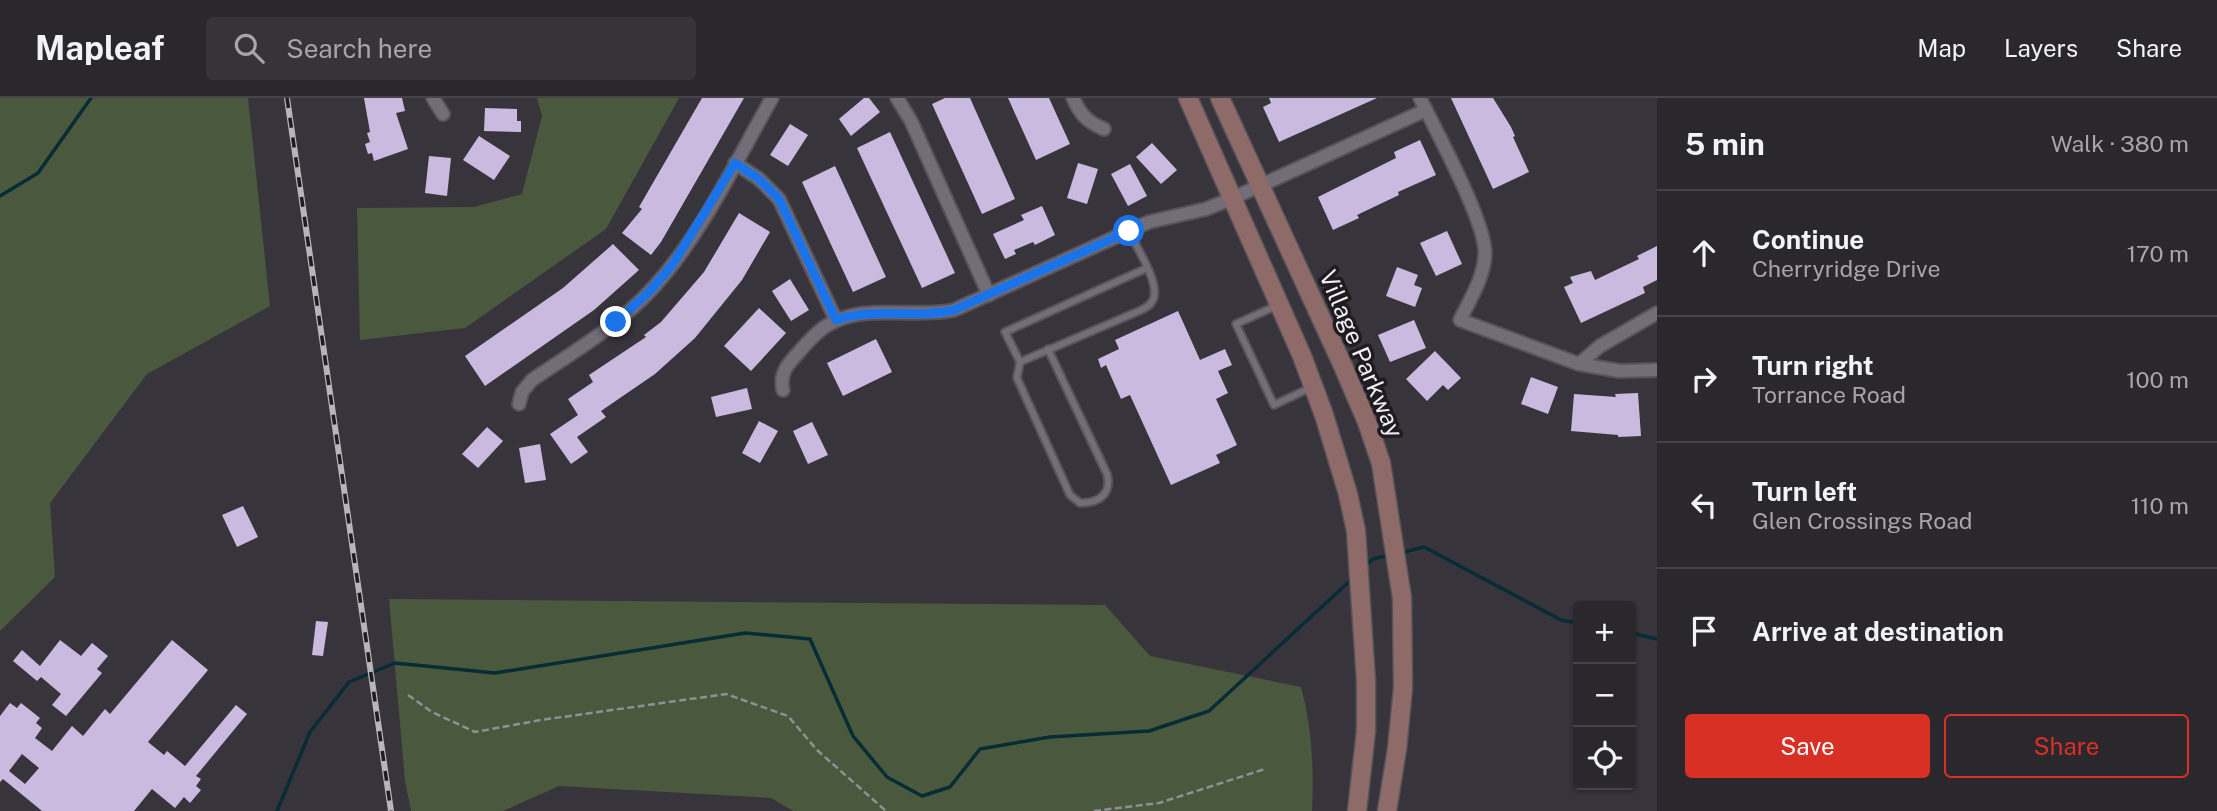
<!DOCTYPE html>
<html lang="en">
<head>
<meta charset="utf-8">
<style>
  :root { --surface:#2a272d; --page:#363339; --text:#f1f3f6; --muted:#a5a5aa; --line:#464449; --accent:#d93025 }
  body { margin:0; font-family:"Public Sans",sans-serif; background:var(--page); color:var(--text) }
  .controls { position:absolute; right:21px; bottom:21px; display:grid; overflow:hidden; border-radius:7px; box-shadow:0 2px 5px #0004 }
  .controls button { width:63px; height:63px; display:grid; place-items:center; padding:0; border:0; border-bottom:2px solid var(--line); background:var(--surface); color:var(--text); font:35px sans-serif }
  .stop { position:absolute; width:21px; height:21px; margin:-16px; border:5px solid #1a73e8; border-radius:50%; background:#fff }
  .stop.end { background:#1a73e8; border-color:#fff; box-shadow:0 2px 7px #0008 }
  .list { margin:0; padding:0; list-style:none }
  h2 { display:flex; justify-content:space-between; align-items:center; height:91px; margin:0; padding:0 28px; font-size:30px }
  h2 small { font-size:23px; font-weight:400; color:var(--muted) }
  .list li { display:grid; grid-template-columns:46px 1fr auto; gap:21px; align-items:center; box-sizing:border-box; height:126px; padding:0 28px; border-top:2px solid var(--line) }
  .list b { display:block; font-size:26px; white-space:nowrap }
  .list p { margin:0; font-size:23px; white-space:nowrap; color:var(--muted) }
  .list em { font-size:23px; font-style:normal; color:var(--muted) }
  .actions { display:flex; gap:14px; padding:21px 28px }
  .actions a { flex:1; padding:16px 0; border:2px solid var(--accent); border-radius:7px; text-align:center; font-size:24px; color:var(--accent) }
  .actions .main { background:var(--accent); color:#fff }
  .icon { flex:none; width:38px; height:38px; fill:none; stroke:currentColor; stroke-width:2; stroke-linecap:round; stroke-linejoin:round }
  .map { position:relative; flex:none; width:1657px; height:713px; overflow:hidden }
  header { display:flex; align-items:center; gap:42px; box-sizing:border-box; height:98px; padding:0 35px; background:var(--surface); border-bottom:2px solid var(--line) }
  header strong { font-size:33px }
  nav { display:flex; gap:38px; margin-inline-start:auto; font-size:24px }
  .search { width:490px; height:63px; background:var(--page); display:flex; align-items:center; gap:18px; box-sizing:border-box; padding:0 24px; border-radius:7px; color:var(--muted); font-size:26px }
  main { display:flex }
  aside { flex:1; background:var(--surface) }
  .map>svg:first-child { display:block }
  .green { fill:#4a593d }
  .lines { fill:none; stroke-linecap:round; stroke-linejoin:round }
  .stream { stroke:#062c36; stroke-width:3.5 }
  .building { fill:#cbbae0; fill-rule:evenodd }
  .lane-casing { stroke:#575359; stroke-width:10 }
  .street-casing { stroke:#575359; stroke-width:16 }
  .secondary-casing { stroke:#575359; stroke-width:21 }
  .path { stroke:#918e94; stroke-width:2.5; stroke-dasharray:7 3.5; stroke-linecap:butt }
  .lane { stroke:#726d76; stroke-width:6 }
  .street { stroke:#726d76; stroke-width:12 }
  .secondary { stroke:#8e6b69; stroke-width:18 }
  .rail-casing { stroke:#b8b5ba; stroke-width:6 }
  .rail { stroke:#1f1c20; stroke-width:3.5; stroke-dasharray:10; stroke-linecap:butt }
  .route { stroke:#1a73e8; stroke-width:9 }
  .labels { text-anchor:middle; stroke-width:7; stroke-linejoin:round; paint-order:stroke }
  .street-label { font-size:24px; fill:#f2eff4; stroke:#1f1c20 }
</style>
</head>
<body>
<header>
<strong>Mapleaf</strong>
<div class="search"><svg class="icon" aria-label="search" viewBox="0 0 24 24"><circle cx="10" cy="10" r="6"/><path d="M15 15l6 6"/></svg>Search here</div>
<nav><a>Map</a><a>Layers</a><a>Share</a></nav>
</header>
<main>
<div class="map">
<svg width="1657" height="713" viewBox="0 0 1657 713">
  <rect width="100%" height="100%" fill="#38343c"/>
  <!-- green -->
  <g class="green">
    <polygon points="0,0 248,0 270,208 147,276 50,405 55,479 0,533"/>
    <polygon points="537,0 679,0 606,131 465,230 360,242 357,110 474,109 522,96 542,18"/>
    <path d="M389 501 1105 507 1150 558 1301 589C1312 630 1314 670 1312 713H793L771 700 559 688 503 713H411L405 683Z"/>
  </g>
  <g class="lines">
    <!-- stream -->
    <g class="stream">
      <polyline points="0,98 38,75 91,0"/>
      <polyline points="1400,455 1424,449 1561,522 1578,525"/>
      <polyline points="1365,468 1373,461 1389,457"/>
      <polyline points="1631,535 1657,541"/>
      <polyline points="277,713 310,634 349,584 395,565 495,575 745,535 810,541 853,638 887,679 922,698 950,689 980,651 1050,639 1149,633 1209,613 1352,481"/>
    </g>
  </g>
  <!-- building -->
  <g class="building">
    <polygon points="364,0 402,0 405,13 396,15 408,51 374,63 372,55 368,56 365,46 370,44 367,35 370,34"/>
    <polygon points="702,0 744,0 661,144 651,157 622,135 642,111 639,109"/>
    <polygon points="864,0 869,0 880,14 851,38 839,21"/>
    <polygon points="945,0 970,0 1015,101 982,116 932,6"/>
    <polygon points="1008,0 1049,0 1070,46 1036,62"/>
    <polygon points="1269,0 1377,0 1279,44 1263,9 1271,5"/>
    <polygon points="1451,0 1493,0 1511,29 1515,38 1513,39 1529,74 1493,91"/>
    <polygon points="485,10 517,11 517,23 521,23 521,34 484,33"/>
    <polygon points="790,26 808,37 788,68 770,57"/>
    <polygon points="890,34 955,175 922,190 857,50"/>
    <polygon points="479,38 510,58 494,82 463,62"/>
    <polygon points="1420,42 1436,77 1398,94 1399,97 1357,117 1359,120 1333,132 1318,99 1396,60 1394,54"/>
    <polygon points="1152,45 1177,72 1161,86 1136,59"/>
    <polygon points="429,58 451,60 447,98 425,95"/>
    <polygon points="1078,65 1098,71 1087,106 1067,100"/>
    <polygon points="1130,66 1147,98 1128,108 1111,76"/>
    <polygon points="835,68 886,179 853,194 802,84"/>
    <polygon points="1042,108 1055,137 1035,147 1033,144 1014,152 1016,156 1005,161 993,136 1024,122 1021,117"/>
    <polygon points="739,115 770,134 742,182 695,240 655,276 601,313 606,319 577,339 588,354 571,366 550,336 578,317 568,301 593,284 589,277 646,239 644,237 661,224 704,174"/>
    <polygon points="1447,133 1462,166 1436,178 1420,145"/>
    <polygon points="613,146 639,172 594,212 485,288 465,258 563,190"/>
    <polygon points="1657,148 1657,182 1643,189 1645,195 1581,225 1564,189 1573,185 1570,179 1591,173 1595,182 1639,161 1637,158"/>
    <polygon points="1397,169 1418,177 1414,187 1422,190 1415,209 1386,198"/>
    <polygon points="790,181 809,212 791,223 772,193"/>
    <polygon points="759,210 786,235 751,273 724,248"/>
    <polygon points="1178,213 1200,262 1225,251 1232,267 1218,273 1228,295 1216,301 1237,347 1216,357 1220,365 1171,387 1130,297 1121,301 1106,267 1101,270 1098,261 1119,251 1115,242"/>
    <polygon points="1414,222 1426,250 1390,264 1378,237"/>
    <polygon points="876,241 892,274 843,298 827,265"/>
    <polygon points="1435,253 1461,280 1448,292 1443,287 1427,303 1406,281"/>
    <polygon points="1531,279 1558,289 1548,316 1521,306"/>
    <polygon points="747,290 752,311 716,319 711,299"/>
    <polygon points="1638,295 1641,338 1618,339 1618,337 1571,333 1574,296 1616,299 1615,296"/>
    <polygon points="759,323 778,333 760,365 742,355"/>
    <polygon points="812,324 828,357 808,366 793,333"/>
    <polygon points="487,329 503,343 478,370 462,356"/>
    <polygon points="540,346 546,382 525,385 519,350"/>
    <polygon points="243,408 258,439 237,449 222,417"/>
    <polygon points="316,523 328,524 323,558 312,557"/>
    <polygon points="60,542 81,558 92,545 108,558 97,571 102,575 66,618 52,607 61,596 41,579 37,583 13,563 22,552 40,568"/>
    <path d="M172 542 208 572 148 644 164 657 167 653 185 668 236 607 247 616 196 678 201 681 196 688 201 692 190 705 184 699 175 710 152 691 134 713H42L3 681 0 684V618L10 605 17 610 21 605 40 620 36 625 42 630 35 640 52 653 72 628 83 638 105 611 110 616ZM22 656 39 670 25 686 9 673Z"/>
  </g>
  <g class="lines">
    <defs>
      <g id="lane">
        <polyline points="1276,208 1236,226 1274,307 1312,289"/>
        <path d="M1048 251 1107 376C1112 396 1099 405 1080 405L1070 397 1017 280 1020 264 1139 213C1145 210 1150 208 1153 202 1161 186 1136 149 1129 133"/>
        <polyline points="1020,264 1005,234 1147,170"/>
      </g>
      <g id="street">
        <polyline points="433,0 443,16"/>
        <polyline points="897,0 911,23 989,197"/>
        <path d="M1073 0C1080 16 1087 24 1104 31"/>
        <path d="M1420 0C1436 33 1486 124 1485 156 1484 180 1470 201 1460 222L1579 266 1620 273 1657 272"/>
        <polyline points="735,65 759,81 779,101 836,222"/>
        <polyline points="1579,266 1600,248 1657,215"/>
        <path d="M783 292C779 275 788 266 799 254 807 245 815 235 826 228 864 204 913 221 954 212L1149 124 1206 111 1233 100 1426 12"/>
        <path d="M519 306 522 294 532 282C573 254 618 228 652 191 702 137 736 63 772 0"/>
      </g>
      <g id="secondary">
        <polyline points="1188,0 1302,258 1324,317 1348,396 1356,433 1366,583 1366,633 1357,713"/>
        <polyline points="1220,0 1343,268 1367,324 1381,365 1402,500 1403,590 1397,651 1387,713"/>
      </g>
    </defs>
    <!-- lane casing -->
    <use href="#lane" class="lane-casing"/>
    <!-- street casing -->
    <use href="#street" class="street-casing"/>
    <!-- secondary casing -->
    <use href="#secondary" class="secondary-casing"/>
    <!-- path -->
    <g class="path">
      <polyline points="408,597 432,614 475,634 541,622 726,596 788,618 817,652 886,713"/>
      <polyline points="1094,713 1159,705 1265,671"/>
    </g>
    <!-- lane -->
    <use href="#lane" class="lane"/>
    <!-- street -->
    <use href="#street" class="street"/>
    <!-- secondary -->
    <use href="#secondary" class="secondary"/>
    <defs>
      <polyline id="rail" points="287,0 391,713"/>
    </defs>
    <!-- rail casing -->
    <use href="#rail" class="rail-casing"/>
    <!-- rail -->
    <use href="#rail" class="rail"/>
  </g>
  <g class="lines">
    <!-- route -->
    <path class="route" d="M616 224 650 193 673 166 735 65 759 81 779 101 836 222C874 209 915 221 954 212L1129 133"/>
  </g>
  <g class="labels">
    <!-- street labels -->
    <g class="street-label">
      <text transform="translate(1361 256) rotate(67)" y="8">Village Parkway</text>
    </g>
  </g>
</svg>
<div class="controls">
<button>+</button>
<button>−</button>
<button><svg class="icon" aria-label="locate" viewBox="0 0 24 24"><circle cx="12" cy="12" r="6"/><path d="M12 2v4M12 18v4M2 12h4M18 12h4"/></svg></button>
</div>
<div class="stop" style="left:1129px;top:133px"></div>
<div class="stop end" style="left:616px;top:224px"></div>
</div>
<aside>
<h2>5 min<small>Walk · 380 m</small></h2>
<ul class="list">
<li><svg class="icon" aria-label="ahead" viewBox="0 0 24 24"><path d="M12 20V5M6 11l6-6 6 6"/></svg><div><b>Continue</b><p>Cherryridge Drive</p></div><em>170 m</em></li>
<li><svg class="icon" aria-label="right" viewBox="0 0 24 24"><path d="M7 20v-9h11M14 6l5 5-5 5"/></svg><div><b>Turn right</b><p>Torrance Road</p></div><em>100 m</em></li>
<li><svg class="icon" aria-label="left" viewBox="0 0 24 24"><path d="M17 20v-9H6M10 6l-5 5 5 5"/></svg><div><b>Turn left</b><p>Glen Crossings Road</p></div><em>110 m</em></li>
<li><svg class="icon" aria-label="arrive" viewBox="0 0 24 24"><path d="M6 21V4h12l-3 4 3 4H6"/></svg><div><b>Arrive at destination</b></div></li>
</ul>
<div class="actions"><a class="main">Save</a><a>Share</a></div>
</aside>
</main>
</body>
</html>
